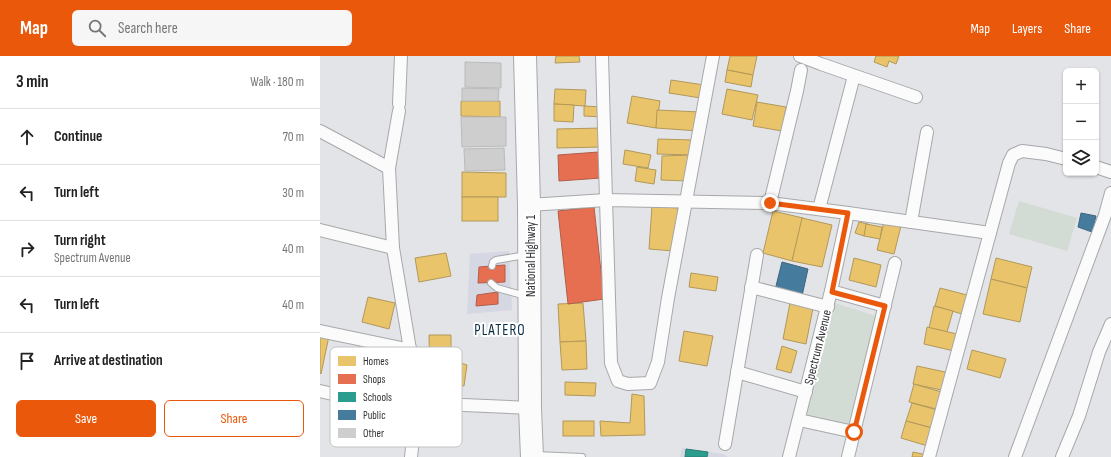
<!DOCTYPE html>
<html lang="en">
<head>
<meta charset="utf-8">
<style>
  :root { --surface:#fff; --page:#f6f6f6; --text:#222; --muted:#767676; --line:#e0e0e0; --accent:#ea580c }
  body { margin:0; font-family:"Sofia Sans Condensed",sans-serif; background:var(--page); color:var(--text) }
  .controls { position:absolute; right:12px; top:12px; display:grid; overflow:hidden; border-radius:6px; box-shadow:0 1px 3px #0004 }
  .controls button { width:36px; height:36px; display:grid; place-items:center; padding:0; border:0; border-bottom:1px solid var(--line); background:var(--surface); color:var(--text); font:20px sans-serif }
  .stop { position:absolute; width:12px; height:12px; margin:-9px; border:3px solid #ea580c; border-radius:50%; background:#fff }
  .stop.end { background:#ea580c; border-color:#fff; box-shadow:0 1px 4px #0008 }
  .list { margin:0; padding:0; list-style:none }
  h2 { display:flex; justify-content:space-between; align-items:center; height:52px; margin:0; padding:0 16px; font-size:17px }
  h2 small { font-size:13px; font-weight:400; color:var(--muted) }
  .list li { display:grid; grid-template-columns:26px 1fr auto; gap:12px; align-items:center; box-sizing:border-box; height:56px; padding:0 16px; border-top:1px solid var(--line) }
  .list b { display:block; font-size:15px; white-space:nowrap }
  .list p { margin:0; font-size:13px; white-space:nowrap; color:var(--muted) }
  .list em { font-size:13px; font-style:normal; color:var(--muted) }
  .actions { display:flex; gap:8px; padding:12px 16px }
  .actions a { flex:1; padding:9px 0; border:1px solid var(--accent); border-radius:6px; text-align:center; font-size:14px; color:var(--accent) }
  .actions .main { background:var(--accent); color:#fff }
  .icon { flex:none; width:22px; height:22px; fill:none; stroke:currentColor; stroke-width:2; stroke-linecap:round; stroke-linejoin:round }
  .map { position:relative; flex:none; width:791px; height:401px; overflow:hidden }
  header { display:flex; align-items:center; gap:24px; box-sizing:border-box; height:56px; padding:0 20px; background:var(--accent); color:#fff }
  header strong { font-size:19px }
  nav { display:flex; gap:22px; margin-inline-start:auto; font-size:14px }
  .search { width:280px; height:36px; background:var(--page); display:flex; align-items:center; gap:10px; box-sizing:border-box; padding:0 14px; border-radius:6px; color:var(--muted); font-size:15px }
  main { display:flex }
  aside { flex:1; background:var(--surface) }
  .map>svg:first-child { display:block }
  .built { fill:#d5d7e2 }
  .green { fill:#d2dbd4 }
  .homes { fill:#e9c46a; stroke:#b2985a }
  .shops { fill:#e76f51; stroke:#b15d49 }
  .schools { fill:#2a9d8f; stroke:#2c7d74 }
  .public { fill:#457b9d; stroke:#3f657e }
  .building { fill:#cecece; stroke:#bbb }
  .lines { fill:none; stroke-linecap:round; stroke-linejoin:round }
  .lane-casing { stroke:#a6a8aa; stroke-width:8 }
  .street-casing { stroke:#a6a8aa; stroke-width:14 }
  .highway-casing { stroke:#a6a8aa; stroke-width:24 }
  .lane { stroke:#fbfbfc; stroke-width:6 }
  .street { stroke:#fbfbfc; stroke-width:12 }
  .highway { stroke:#fbfbfc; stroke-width:22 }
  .route { stroke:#ea580c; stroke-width:5 }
  .labels { text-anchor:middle; stroke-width:4; stroke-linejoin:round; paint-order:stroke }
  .street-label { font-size:13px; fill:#323336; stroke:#fff }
  .quarter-label { font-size:15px; letter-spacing:1px; fill:#092c45; stroke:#fff }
  .key { fill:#fff; stroke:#c2c2c3; stroke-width:1 }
  .key-label { font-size:11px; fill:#323336 }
</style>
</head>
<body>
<header>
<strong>Map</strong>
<div class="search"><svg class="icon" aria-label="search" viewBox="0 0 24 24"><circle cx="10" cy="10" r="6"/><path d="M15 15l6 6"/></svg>Search here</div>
<nav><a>Map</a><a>Layers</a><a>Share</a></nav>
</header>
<main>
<aside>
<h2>3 min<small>Walk · 180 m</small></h2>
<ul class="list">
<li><svg class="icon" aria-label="ahead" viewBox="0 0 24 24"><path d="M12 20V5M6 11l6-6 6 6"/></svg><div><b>Continue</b></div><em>70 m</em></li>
<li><svg class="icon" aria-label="left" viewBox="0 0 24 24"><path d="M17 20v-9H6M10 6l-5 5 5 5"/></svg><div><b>Turn left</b></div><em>30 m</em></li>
<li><svg class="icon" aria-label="right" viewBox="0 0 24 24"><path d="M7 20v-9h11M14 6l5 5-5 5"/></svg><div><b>Turn right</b><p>Spectrum Avenue</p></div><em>40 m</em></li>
<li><svg class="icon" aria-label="left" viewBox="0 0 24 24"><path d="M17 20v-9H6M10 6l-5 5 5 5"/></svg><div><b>Turn left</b></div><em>40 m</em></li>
<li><svg class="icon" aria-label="arrive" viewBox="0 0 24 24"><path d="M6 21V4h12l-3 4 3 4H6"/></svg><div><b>Arrive at destination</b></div></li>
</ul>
<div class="actions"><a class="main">Save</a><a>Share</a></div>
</aside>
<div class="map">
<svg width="791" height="401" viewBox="0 0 791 401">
  <rect width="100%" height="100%" fill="#e3e4e8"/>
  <!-- built -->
  <g class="built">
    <polygon points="189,195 192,254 147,258 150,198"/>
    <polygon points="362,392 403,398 408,401 360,401"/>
  </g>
  <!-- green -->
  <g class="green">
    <polygon points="699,145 757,162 747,195 689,178"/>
    <polygon points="515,247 556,260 530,374 486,362"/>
  </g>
  <!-- homes -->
  <g class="homes">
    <polygon points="236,0 259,0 260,6 235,7"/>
    <polygon points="410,0 437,0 433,19 407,14"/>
    <polygon points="556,0 579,0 576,8 569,5 567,11 554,6"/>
    <polygon points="407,14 433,19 431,31 405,26"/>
    <polygon points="351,24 384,29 381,42 349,37"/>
    <polygon points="235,33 266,34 265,50 234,48"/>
    <polygon points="407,33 438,39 432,64 402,58"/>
    <polygon points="312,40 340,45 336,72 307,67"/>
    <polygon points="141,45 180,45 180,61 141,60"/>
    <polygon points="437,46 466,51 462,75 433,70"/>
    <polygon points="234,48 254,49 253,66 234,65"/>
    <polygon points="264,50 283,51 283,61 264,60"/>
    <polygon points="337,54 380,56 379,75 336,72"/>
    <polygon points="282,72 282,91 237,92 237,73"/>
    <polygon points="338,83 373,84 372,99 337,98"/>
    <polygon points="305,94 331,99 328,112 303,108"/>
    <polygon points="372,99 368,125 341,124 342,100"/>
    <polygon points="317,111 336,114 334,128 315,125"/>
    <polygon points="142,116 186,117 186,141 142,141"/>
    <rect x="142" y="141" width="36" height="24"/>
    <polygon points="332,150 358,152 354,195 329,193"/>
    <polygon points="453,155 483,162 472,205 443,197"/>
    <polygon points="482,162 512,169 502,211 472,205"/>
    <polygon points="539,166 548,168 544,180 535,177"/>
    <polygon points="564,166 581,170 574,198 557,194"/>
    <polygon points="546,168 562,171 560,183 544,180"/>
    <polygon points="126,197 131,220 99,226 95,202"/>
    <polygon points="534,202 561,209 556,231 529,224"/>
    <polygon points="676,202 712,211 707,232 671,223"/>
    <polygon points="371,217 398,221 396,235 369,231"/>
    <polygon points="671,223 707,232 700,266 663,258"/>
    <polygon points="620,232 647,239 642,258 615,250"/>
    <polygon points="48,241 75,247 69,273 42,266"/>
    <polygon points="263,247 266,285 240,286 238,248"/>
    <polygon points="470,247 493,252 486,288 463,283"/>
    <polygon points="614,250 633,255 627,276 609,272"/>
    <polygon points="607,271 637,278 634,295 604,288"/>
    <polygon points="364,275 393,280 387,310 359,305"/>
    <polygon points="0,279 9,280 1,318 0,317"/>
    <polygon points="109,279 131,279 131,304 147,309 144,330 110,324"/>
    <polygon points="266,285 267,313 242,314 240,286"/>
    <polygon points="40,286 58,291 47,330 29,325"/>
    <polygon points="462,290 477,295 471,317 456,313"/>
    <polygon points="652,294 686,303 680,322 647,313"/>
    <polygon points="597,310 630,317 626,335 593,328"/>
    <polygon points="245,326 276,327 275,340 245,339"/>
    <polygon points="594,328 625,337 620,354 589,346"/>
    <polygon points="312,338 324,340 325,379 281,380 280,365 310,367"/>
    <polygon points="592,347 621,355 616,373 586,365"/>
    <rect x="243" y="365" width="31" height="15"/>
    <polygon points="586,365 616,373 611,391 581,382"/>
    <polygon points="593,396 607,399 607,401 592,401"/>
  </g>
  <!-- shops -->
  <g class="shops">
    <polygon points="279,96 281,122 239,125 238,99"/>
    <polygon points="274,151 284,243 248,248 238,155"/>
    <polygon points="185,209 185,226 158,227 159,211"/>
    <polygon points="178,236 178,248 156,250 157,239"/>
  </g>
  <!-- schools -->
  <polygon class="schools" points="366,393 388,396 387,401 365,401"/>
  <!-- public -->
  <g class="public">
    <polygon points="761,157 776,160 772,176 758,171"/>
    <polygon points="462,206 488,213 482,240 455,234"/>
  </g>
  <!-- building -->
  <g class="building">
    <polygon points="145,6 181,7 181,32 145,31"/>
    <polygon points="142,32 179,33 178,45 142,45"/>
    <polygon points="141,61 186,61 186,90 142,91"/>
    <polygon points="184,92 185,114 145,115 144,93"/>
  </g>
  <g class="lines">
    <defs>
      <g id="lane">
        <polyline points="172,210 173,206 176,204 206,199"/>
        <polyline points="171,227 177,232 206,240"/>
        <polyline points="216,399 262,401"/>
      </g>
      <g id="street">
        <polyline points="282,0 286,144 291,307 298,325 308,328 330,327 338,306 348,242 393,0"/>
        <polyline points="480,0 501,8 596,41"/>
        <polyline points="79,48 81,0"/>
        <polyline points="79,55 69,112 73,192 96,329 97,347 91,401"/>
        <polyline points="0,75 69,112"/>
        <polyline points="776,111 791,116"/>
        <polyline points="450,147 477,35 481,14"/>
        <polyline points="209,149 286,144 450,147 528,157 670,177"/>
        <polyline points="499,153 534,20"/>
        <polyline points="591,166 607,76"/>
        <polyline points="0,174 73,192"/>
        <polyline points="431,231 508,251"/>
        <polyline points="511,235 565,250"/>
        <polyline points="0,275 91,294"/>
        <polyline points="417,316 486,336"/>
        <polyline points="0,335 96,357"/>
        <polyline points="97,347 210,352"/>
        <polyline points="479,364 534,376"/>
        <polyline points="405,388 437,199"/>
        <polyline points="469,401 511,235 528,157"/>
        <polyline points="528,401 575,207"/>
        <polyline points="609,401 689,107 693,99 702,95 726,98 746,103"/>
        <polyline points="695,401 785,159 791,137"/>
        <polyline points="742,401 759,360 779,296 791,268"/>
      </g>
      <polyline id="highway" points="205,0 209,149 210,352 212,401"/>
    </defs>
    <!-- lane casing -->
    <use href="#lane" class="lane-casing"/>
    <!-- street casing -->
    <use href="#street" class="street-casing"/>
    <!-- highway casing -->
    <use href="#highway" class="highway-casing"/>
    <!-- lane -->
    <use href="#lane" class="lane"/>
    <!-- street -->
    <use href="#street" class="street"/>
    <!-- highway -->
    <use href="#highway" class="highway"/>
  </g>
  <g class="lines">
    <!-- route -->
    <polyline class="route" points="450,147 528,157 512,236 565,250 534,376"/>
  </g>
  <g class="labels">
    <!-- street labels -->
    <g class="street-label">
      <text transform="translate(210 200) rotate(-90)" y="5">National Highway 1</text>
      <text transform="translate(497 291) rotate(-76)" y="5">Spectrum Avenue</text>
    </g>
    <!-- quarter labels -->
    <g class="quarter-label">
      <text x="180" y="279">PLATERO</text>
    </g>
  </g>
  <!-- legend -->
  <rect x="10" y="291" width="132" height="100" rx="6" class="key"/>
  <rect x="18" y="300" width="18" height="10" fill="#e9c46a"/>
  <rect x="18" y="318" width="18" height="10" fill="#e76f51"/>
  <rect x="18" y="336" width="18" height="10" fill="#2a9d8f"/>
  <rect x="18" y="354" width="18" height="10" fill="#457b9d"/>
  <rect x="18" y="372" width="18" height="10" fill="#cecece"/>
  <g class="key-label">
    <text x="43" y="309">Homes</text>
    <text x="43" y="327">Shops</text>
    <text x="43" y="345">Schools</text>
    <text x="43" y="363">Public</text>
    <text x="43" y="381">Other</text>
  </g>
</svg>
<div class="controls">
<button>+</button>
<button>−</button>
<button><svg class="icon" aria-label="layers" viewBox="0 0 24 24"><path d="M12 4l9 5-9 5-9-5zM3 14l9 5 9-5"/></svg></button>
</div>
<div class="stop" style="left:534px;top:376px"></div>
<div class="stop end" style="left:450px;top:147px"></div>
</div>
</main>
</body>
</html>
